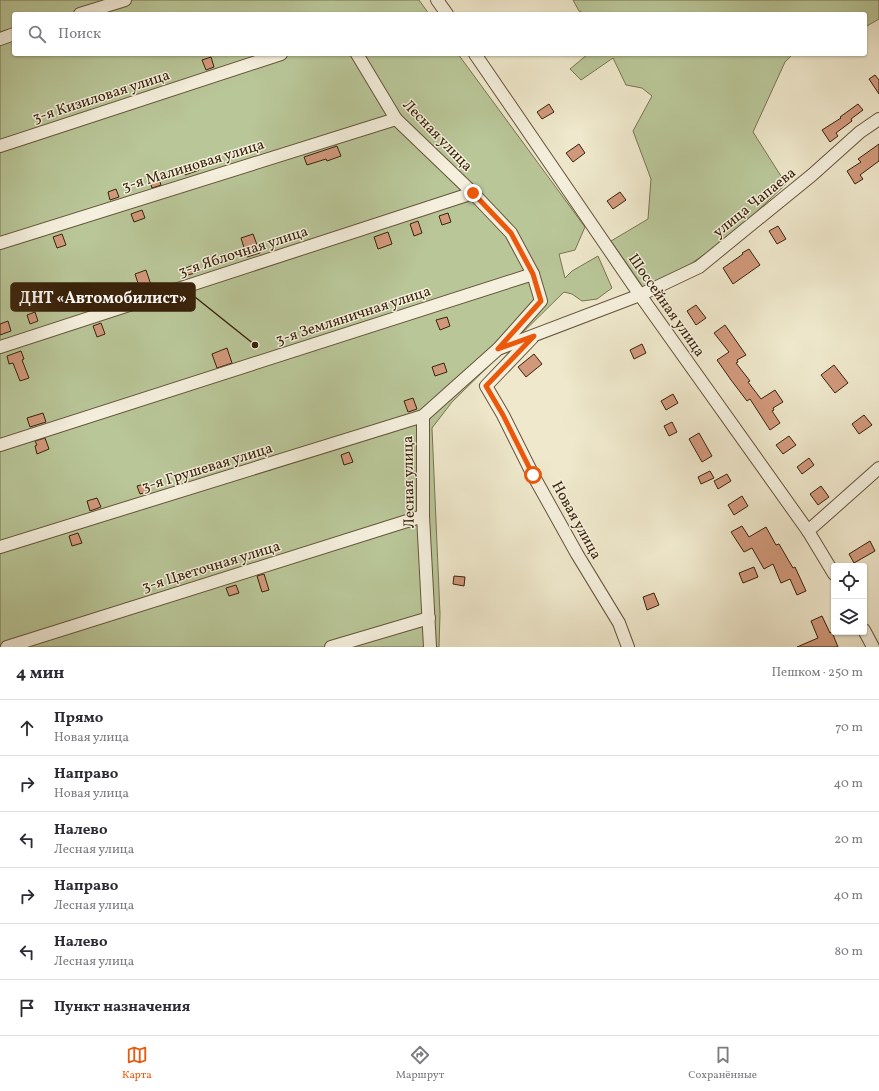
<!DOCTYPE html>
<html lang="ru">
<head>
<meta charset="utf-8">
<style>
  :root { --surface:#fff; --page:#f7f7f7; --text:#2b2b33; --muted:#7c7c81; --line:#e1e1e2; --accent:#ea580c }
  body { margin:0; font-family:Vollkorn,serif; background:var(--page); color:var(--text) }
  .controls { position:absolute; right:12px; bottom:12px; display:grid; overflow:hidden; border-radius:4px; box-shadow:0 1px 3px #0004 }
  .controls button { width:36px; height:36px; display:grid; place-items:center; padding:0; border:0; border-bottom:1px solid var(--line); background:var(--surface); color:var(--text); font:20px sans-serif }
  .stop { position:absolute; width:12px; height:12px; margin:-9px; border:3px solid #ea580c; border-radius:50%; background:#fff }
  .stop.end { background:#ea580c; border-color:#fff; box-shadow:0 1px 4px #0008 }
  .list { margin:0; padding:0; list-style:none }
  h2 { display:flex; justify-content:space-between; align-items:center; height:52px; margin:0; padding:0 16px; font-size:17px }
  h2 small { font-size:13px; font-weight:400; color:var(--muted) }
  .list li { display:grid; grid-template-columns:26px 1fr auto; gap:12px; align-items:center; box-sizing:border-box; height:56px; padding:0 16px; border-top:1px solid var(--line) }
  .list b { display:block; font-size:15px; white-space:nowrap }
  .list p { margin:0; font-size:13px; white-space:nowrap; color:var(--muted) }
  .list em { font-size:13px; font-style:normal; color:var(--muted) }
  .icon { flex:none; width:22px; height:22px; fill:none; stroke:currentColor; stroke-width:2; stroke-linecap:round; stroke-linejoin:round }
  .map { position:relative; flex:none; width:879px; height:647px; overflow:hidden }
  .search { position:absolute; background:var(--surface); box-shadow:0 1px 3px #0004; left:12px; right:12px; top:12px; height:44px; display:flex; align-items:center; gap:10px; box-sizing:border-box; padding:0 14px; border-radius:4px; color:var(--muted); font-size:15px }
  .sheet { height:388px; background:var(--surface) }
  nav { display:flex; justify-content:space-around; align-items:center; box-sizing:border-box; height:56px; border-top:1px solid var(--line); background:var(--surface); font-size:11px; color:var(--muted) }
  nav a { display:grid; justify-items:center; gap:2px }
  nav .on { color:var(--accent) }
  .map>svg:first-child { display:block }
  .green { fill:#b9c698; stroke:#797451 }
  .building { fill:#d1997c; stroke:#39220a }
  .lines { fill:none; stroke-linecap:round; stroke-linejoin:round }
  .minor-casing { stroke:#66543a; stroke-width:14 }
  .minor { stroke:#f5f0de; stroke-width:12 }
  .route { stroke:#ea580c; stroke-width:5 }
  .labels { text-anchor:middle; stroke-width:3; stroke-linejoin:round; paint-order:stroke }
  .street-label { font-size:15px; fill:#39220a; stroke:#f5f0de }
  .leader { fill:none; stroke:#39220a; stroke-width:1.5 }
  .callout-dot { fill:#39220a; stroke:#f5f0de; stroke-width:1.5 }
  .callout { fill:#39220a; stroke:#39220a; stroke-width:1.5 }
  .callout-label { font-size:16px; text-anchor:middle; font-weight:bold; fill:#fff }
</style>
</head>
<body>
<div class="map">
<svg width="879" height="647" viewBox="0 0 879 647">
  <rect width="100%" height="100%" fill="#efe8cc"/>
  <filter id="stains"><feTurbulence type="fractalNoise" baseFrequency=".005" numOctaves="4"/><feColorMatrix values="0 0 0 0 .2 0 0 0 0 .09 0 0 0 0 .02 0 0 0 .5 -.17"/></filter>
  <radialGradient id="worn" r=".72"><stop offset=".6" stop-color="#630" stop-opacity="0"/><stop offset="1" stop-color="#630" stop-opacity=".3"/></radialGradient>
  <!-- green -->
  <g class="green">
    <polygon points="0,0 419,0 429,14 14,14 14,54 458,54 585,227 575,250 559,254 565,278 572,271 598,256 612,288 597,299 582,301 572,294 564,292 452,402 432,428 440,614 439,647 0,647"/>
    <polygon points="573,0 879,0 879,19 865,27 865,14 586,14 579,11"/>
    <polygon points="588,54 793,54 785,62 753,132 786,184 732,235 689,265 643,287 611,241 648,219 651,179 633,131 652,96 642,88 626,85 613,58 581,80 570,69"/>
  </g>
  <!-- building -->
  <g class="building">
    <polygon points="211,57 214,67 206,70 202,60"/>
    <polygon points="875,75 879,80 879,94 869,79"/>
    <polygon points="549,104 554,112 542,119 537,112"/>
    <polygon points="858,104 863,110 851,119 852,121 836,133 838,136 830,142 822,130 841,118 840,117"/>
    <polygon points="579,144 585,153 573,162 566,153"/>
    <polygon points="879,144 879,161 860,175 863,179 855,184 847,171 861,162 858,159"/>
    <polygon points="337,146 341,156 327,161 326,159 307,165 304,157"/>
    <polygon points="197,163 199,170 185,175 182,168"/>
    <polygon points="158,176 161,185 152,188 149,179"/>
    <polygon points="116,189 119,197 110,200 108,192"/>
    <polygon points="620,192 626,200 613,209 607,201"/>
    <polygon points="142,210 145,218 134,222 131,214"/>
    <polygon points="448,213 451,222 442,225 439,216"/>
    <polygon points="418,221 422,233 414,236 410,224"/>
    <polygon points="778,226 786,239 777,244 769,231"/>
    <polygon points="388,232 392,244 378,249 374,237"/>
    <polygon points="62,234 66,245 57,248 53,237"/>
    <polygon points="253,234 260,253 247,257 241,238"/>
    <polygon points="749,249 760,265 733,284 723,268 743,254 742,253"/>
    <polygon points="198,263 201,271 188,275 186,268"/>
    <polygon points="146,270 151,285 140,289 135,274"/>
    <polygon points="696,305 706,318 696,325 687,311"/>
    <polygon points="35,312 38,321 30,324 27,315"/>
    <polygon points="447,317 450,326 440,330 436,320"/>
    <polygon points="8,321 11,331 0,335 0,324"/>
    <polygon points="101,323 105,334 97,337 93,326"/>
    <polygon points="725,325 746,355 737,360 738,362 736,363 750,381 748,382 761,399 775,390 783,402 773,408 774,410 772,411 780,423 770,430 750,399 747,401 731,380 717,360 729,352 714,333"/>
    <polygon points="642,344 646,353 634,359 630,350"/>
    <polygon points="227,348 232,363 217,368 212,354"/>
    <polygon points="21,351 24,359 22,360 29,378 20,381 13,363 9,364 7,356"/>
    <polygon points="534,354 542,364 526,377 518,367"/>
    <polygon points="444,363 447,372 435,376 432,367"/>
    <polygon points="834,365 848,383 835,393 821,375"/>
    <polygon points="673,394 678,403 666,410 661,401"/>
    <polygon points="413,398 417,409 408,412 404,401"/>
    <polygon points="43,413 46,422 30,427 27,418"/>
    <polygon points="864,415 872,425 859,434 852,424"/>
    <polygon points="672,422 677,432 669,436 664,426"/>
    <polygon points="699,433 712,456 702,462 689,439"/>
    <polygon points="789,436 796,445 783,454 776,445"/>
    <polygon points="45,438 49,449 37,454 35,446 37,445 35,441"/>
    <polygon points="349,452 353,462 344,465 341,455"/>
    <polygon points="809,458 814,465 802,474 797,467"/>
    <polygon points="710,471 714,478 701,484 698,477"/>
    <polygon points="727,474 731,481 718,489 714,481"/>
    <polygon points="148,483 150,491 140,494 137,486"/>
    <polygon points="821,486 829,497 818,505 810,494"/>
    <polygon points="742,496 748,506 734,515 728,505"/>
    <polygon points="97,498 101,507 90,511 87,501"/>
    <polygon points="742,526 749,537 766,527 776,545 779,544 793,568 795,567 806,591 797,595 790,579 781,583 773,564 764,569 752,548 744,552 731,532"/>
    <polygon points="78,533 82,543 72,546 69,536"/>
    <polygon points="870,541 875,551 854,563 849,554"/>
    <polygon points="754,567 758,577 743,583 739,573"/>
    <polygon points="264,574 269,590 262,592 257,576"/>
    <polygon points="454,576 465,577 464,586 453,584"/>
    <polygon points="236,585 239,593 229,596 226,588"/>
    <polygon points="654,593 659,605 647,610 643,597"/>
    <polygon points="822,616 830,633 832,632 838,647 797,647 818,638 811,621"/>
  </g>
  <g class="lines">
    <defs>
      <g id="minor">
        <polyline points="437,0 447,14"/>
        <polyline points="80,14 125,0"/>
        <polyline points="0,39 14,34"/>
        <polyline points="357,54 396,119 473,193 511,233 533,274 541,301 499,348"/>
        <polyline points="475,54 640,295 808,531 834,574"/>
        <polyline points="0,146 281,54"/>
        <polyline points="0,243 396,119"/>
        <polyline points="532,338 486,386 503,415 533,475 577,554 619,623 628,647"/>
        <polyline points="0,347 473,193"/>
        <polyline points="423,416 423,516 430,647"/>
        <polyline points="0,445 533,274"/>
        <polyline points="808,531 879,468"/>
        <polyline points="0,547 423,416 498,349 640,295 699,267 812,175 860,132 879,119"/>
        <polyline points="864,630 873,647"/>
        <polyline points="7,647 423,516"/>
        <polyline points="331,647 429,618"/>
      </g>
    </defs>
    <!-- minor casing -->
    <use href="#minor" class="minor-casing"/>
    <!-- minor -->
    <use href="#minor" class="minor"/>
  </g>
  <g class="lines">
    <!-- route -->
    <polyline class="route" points="473,193 511,233 533,274 541,301 498,349 534,336 486,386 503,415 533,475"/>
  </g>
  <g class="labels">
    <!-- street labels -->
    <g class="street-label">
      <text transform="translate(101 96) rotate(-18)" y="5">3-я Кизиловая улица</text>
      <text transform="translate(438 135) rotate(46)" y="5">Лесная улица</text>
      <text transform="translate(193 165) rotate(-17)" y="5">3-я Малиновая улица</text>
      <text transform="translate(754 202) rotate(-39)" y="5">улица Чапаева</text>
      <text transform="translate(243 251) rotate(-18)" y="5">3-я Яблочная улица</text>
      <text transform="translate(667 305) rotate(55)" y="5">Шоссейная улица</text>
      <text transform="translate(353 315) rotate(-18)" y="5">3-я Земляничная улица</text>
      <text transform="translate(207 467) rotate(-17)" y="5">3-я Грушевая улица</text>
      <text transform="translate(408 482) rotate(-91)" y="5">Лесная улица</text>
      <text transform="translate(577 520) rotate(61)" y="5">Новая улица</text>
      <text transform="translate(211 566) rotate(-17)" y="5">3-я Цветочная улица</text>
    </g>
  </g>
  <!-- callouts -->
  <path class="leader" d="M255 345L195 297"/>
  <circle class="callout-dot" cx="255" cy="345" r="4"/>
  <rect class="callout" x="11" y="283" width="184" height="28" rx="4"/>
  <g class="callout-label">
    <text x="103" y="303">ДНТ «Автомобилист»</text>
  </g>
  <rect width="100%" height="100%" filter="url(#stains)"/>
  <rect width="100%" height="100%" fill="url(#worn)"/>
</svg>
<div class="controls">
<button><svg class="icon" aria-label="locate" viewBox="0 0 24 24"><circle cx="12" cy="12" r="6"/><path d="M12 2v4M12 18v4M2 12h4M18 12h4"/></svg></button>
<button><svg class="icon" aria-label="layers" viewBox="0 0 24 24"><path d="M12 4l9 5-9 5-9-5zM3 14l9 5 9-5"/></svg></button>
</div>
<div class="stop" style="left:533px;top:475px"></div>
<div class="stop end" style="left:473px;top:193px"></div>
<div class="search"><svg class="icon" aria-label="search" viewBox="0 0 24 24"><circle cx="10" cy="10" r="6"/><path d="M15 15l6 6"/></svg>Поиск</div>
</div>
<section class="sheet">
<h2>4 мин<small>Пешком · 250 m</small></h2>
<ul class="list">
<li><svg class="icon" aria-label="ahead" viewBox="0 0 24 24"><path d="M12 20V5M6 11l6-6 6 6"/></svg><div><b>Прямо</b><p>Новая улица</p></div><em>70 m</em></li>
<li><svg class="icon" aria-label="right" viewBox="0 0 24 24"><path d="M7 20v-9h11M14 6l5 5-5 5"/></svg><div><b>Направо</b><p>Новая улица</p></div><em>40 m</em></li>
<li><svg class="icon" aria-label="left" viewBox="0 0 24 24"><path d="M17 20v-9H6M10 6l-5 5 5 5"/></svg><div><b>Налево</b><p>Лесная улица</p></div><em>20 m</em></li>
<li><svg class="icon" aria-label="right" viewBox="0 0 24 24"><path d="M7 20v-9h11M14 6l5 5-5 5"/></svg><div><b>Направо</b><p>Лесная улица</p></div><em>40 m</em></li>
<li><svg class="icon" aria-label="left" viewBox="0 0 24 24"><path d="M17 20v-9H6M10 6l-5 5 5 5"/></svg><div><b>Налево</b><p>Лесная улица</p></div><em>80 m</em></li>
<li><svg class="icon" aria-label="arrive" viewBox="0 0 24 24"><path d="M6 21V4h12l-3 4 3 4H6"/></svg><div><b>Пункт назначения</b></div></li>
</ul>
</section>
<nav>
<a class="on"><svg class="icon" aria-label="map" viewBox="0 0 24 24"><path d="M3 6l6-2 6 2 6-2v14l-6 2-6-2-6 2zM9 4v14M15 6v14"/></svg>Карта</a>
<a><svg class="icon" aria-label="directions" viewBox="0 0 24 24"><path d="M12 3l9 9-9 9-9-9zM9 14v-3h6M13 9l2 2-2 2"/></svg>Маршрут</a>
<a><svg class="icon" aria-label="saved" viewBox="0 0 24 24"><path d="M7 4h10v16l-5-4-5 4z"/></svg>Сохранённые</a>
</nav>
</body>
</html>
